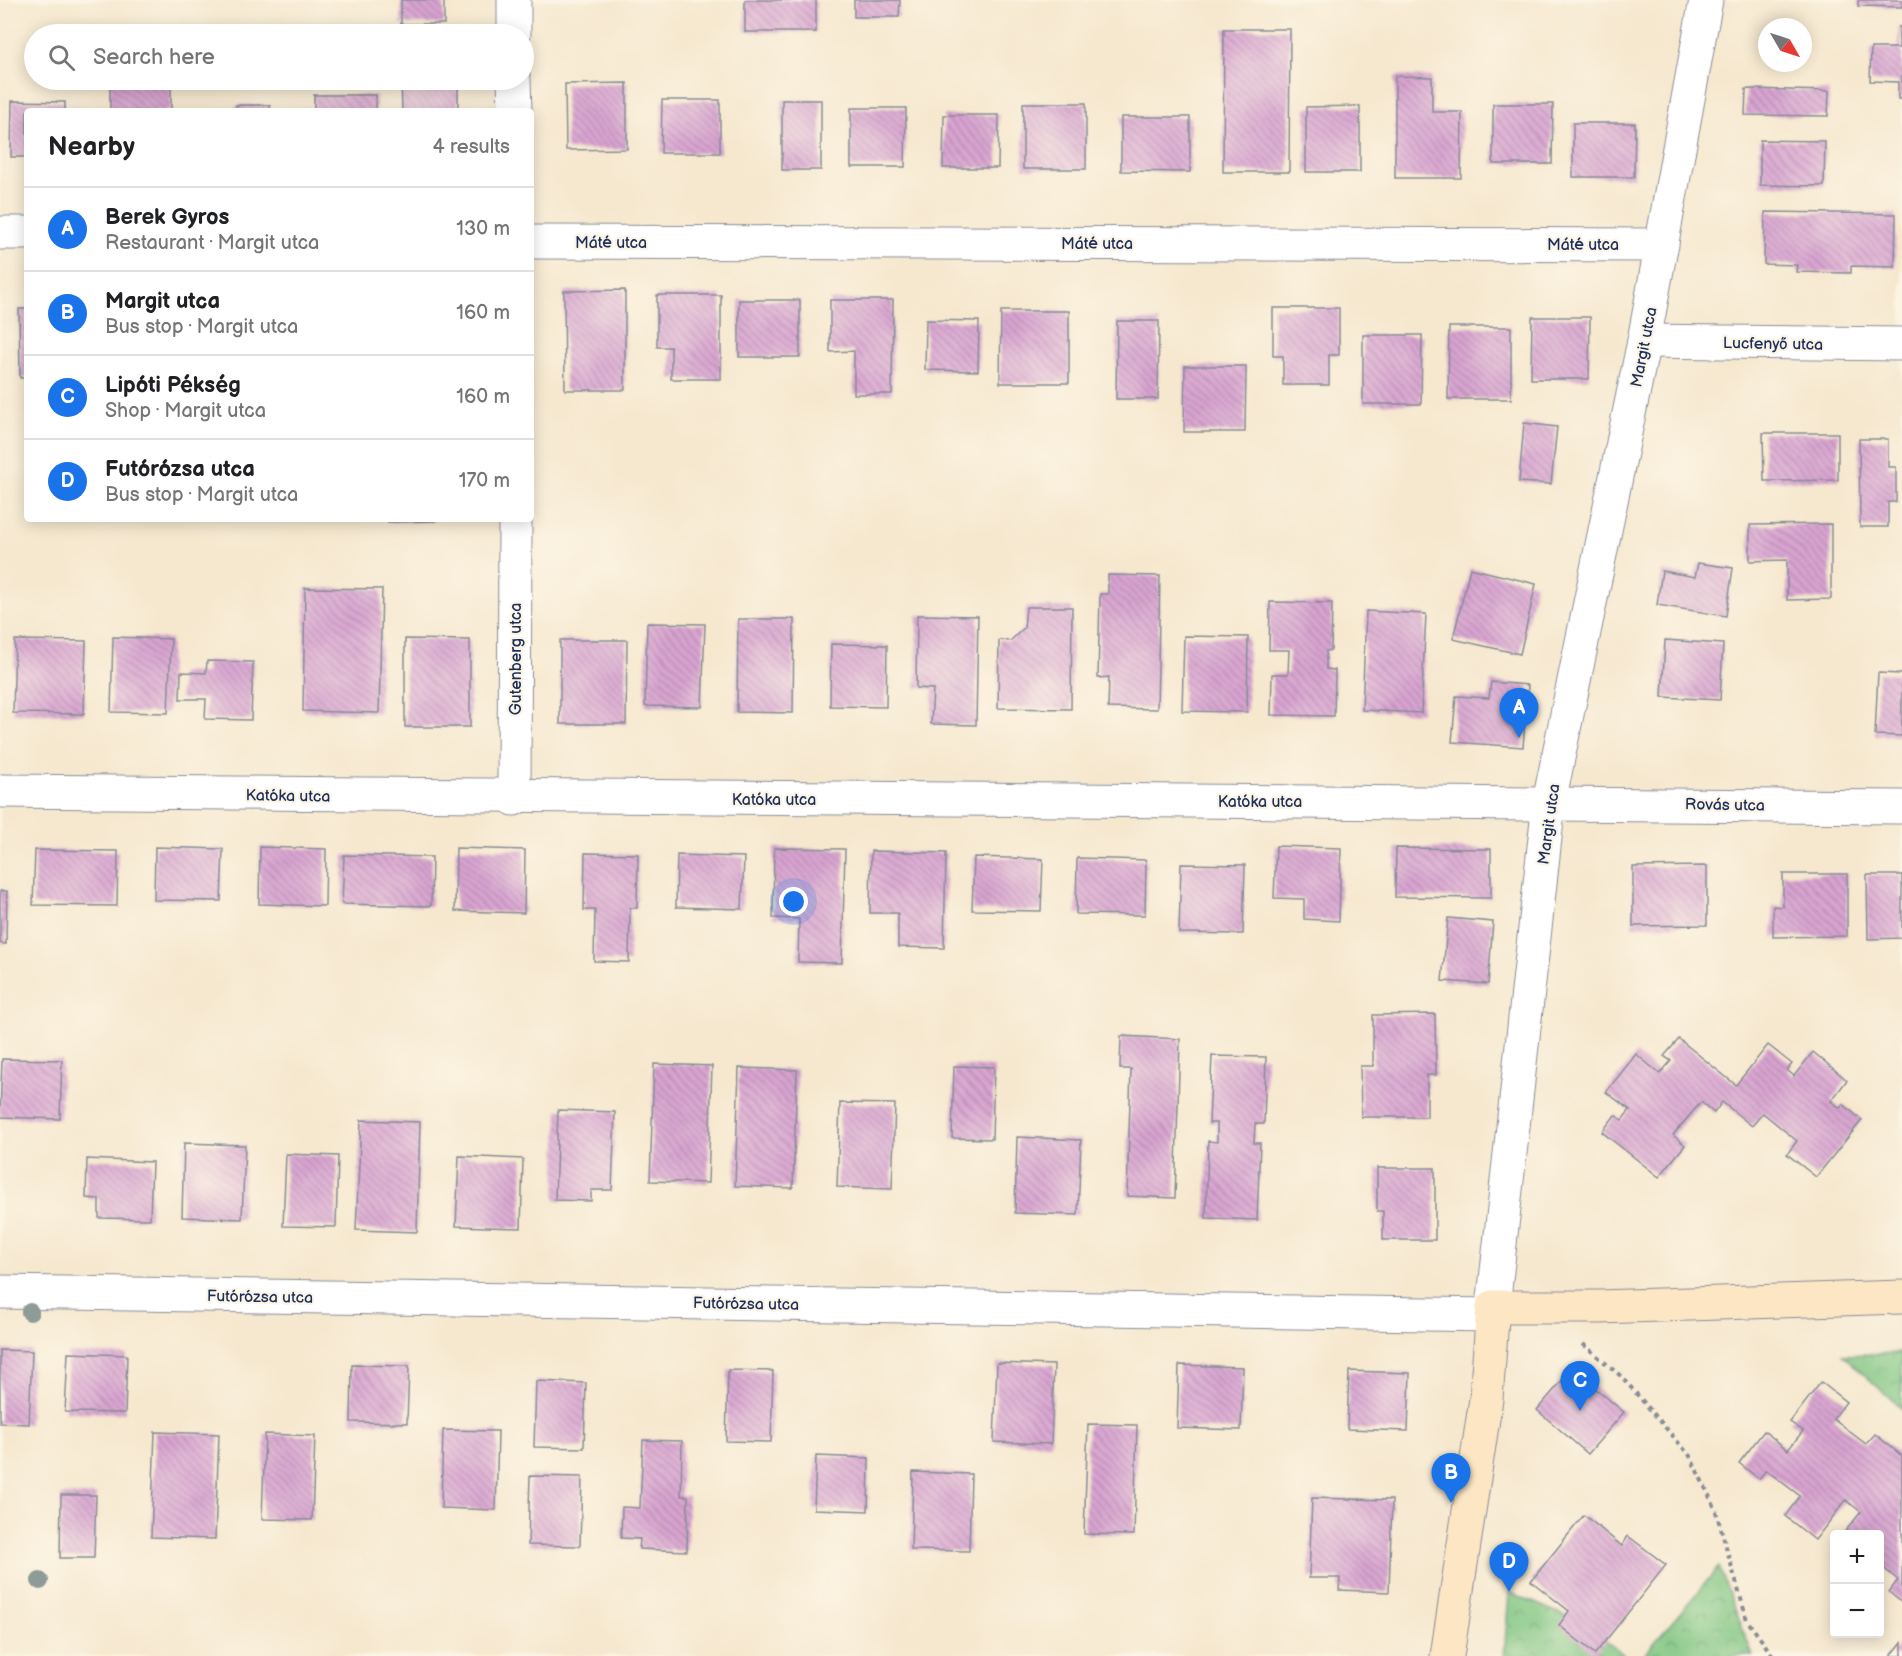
<!DOCTYPE html>
<html lang="en">
<head>
<meta charset="utf-8">
<style>
  :root { --surface:#fff; --page:#f6f6f6; --text:#202124; --muted:#757577; --line:#e0e0e0; --accent:#1a73e8 }
  body { margin:0; font-family:"Balsamiq Sans",sans-serif; background:var(--page); color:var(--text) }
  .controls { position:absolute; right:18px; bottom:18px; display:grid; overflow:hidden; border-radius:6px; box-shadow:0 3px 15px #0003 }
  .controls button { width:54px; height:54px; display:grid; place-items:center; padding:0; border:0; border-bottom:2px solid var(--line); background:var(--surface); color:var(--text); font:30px sans-serif }
  .compass { position:absolute; left:1758px; top:18px; width:54px; height:54px; border-radius:50%; background:var(--surface); box-shadow:0 3px 15px #0003; rotate:129deg }
  .you { position:absolute; left:794px; top:902px; width:21px; height:21px; margin:-15px; border:4px solid #fff; border-radius:50%; background:#1a73e8; box-shadow:0 0 0 9px #1a73e833 }
  .badge { display:grid; place-items:center; width:39px; height:39px; border-radius:50%; background:var(--accent); color:#fff; font-size:20px; font-weight:700 }
  .pin { position:absolute; translate:-50% -50px; filter:drop-shadow(0 2px 3px #0008) }
  .pin::after { content:''; position:absolute; top:32px; width:21px; height:18px; background:inherit; clip-path:polygon(0 0,100% 0,50% 100%) }
  .list { margin:0; padding:0; list-style:none }
  h2 { display:flex; justify-content:space-between; align-items:center; height:78px; margin:0; padding:0 24px; font-size:26px }
  h2 small { font-size:20px; font-weight:400; color:var(--muted) }
  .list li { display:grid; grid-template-columns:39px 1fr auto; gap:18px; align-items:center; box-sizing:border-box; height:84px; padding:0 24px; border-top:2px solid var(--line) }
  .list b { display:block; font-size:22px; white-space:nowrap }
  .list p { margin:0; font-size:20px; white-space:nowrap; color:var(--muted) }
  .list em { font-size:20px; font-style:normal; color:var(--muted) }
  .icon { flex:none; width:33px; height:33px; fill:none; stroke:currentColor; stroke-width:2; stroke-linecap:round; stroke-linejoin:round }
  .map { position:relative; flex:none; width:1902px; height:1656px; overflow:hidden }
  .search { position:absolute; background:var(--surface); box-shadow:0 3px 15px #0003; left:24px; top:24px; width:510px; height:66px; display:flex; align-items:center; gap:15px; box-sizing:border-box; padding:0 21px; border-radius:33px; color:var(--muted); font-size:22px }
  .panel { position:absolute; background:var(--surface); box-shadow:0 3px 15px #0003; left:24px; top:108px; width:510px; height:414px; border-radius:6px }
  .map>svg:first-child { display:block }
  .park { fill:url(#park-crowns); stroke:#4e7a70; stroke-width:1.5 }
  .building { fill:url(#building-back-hatch) }
  .lines { fill:none; stroke-linecap:round; stroke-linejoin:round }
  .street-casing { stroke:#888c96; stroke-width:35 }
  .secondary-casing { stroke:#888c96; stroke-width:35 }
  .path { stroke:#888c96; stroke-width:4; stroke-dasharray:4.5 4.5; stroke-linecap:butt }
  .street { stroke:#fff; stroke-width:33 }
  .secondary { stroke:#fce6c4; stroke-width:33 }
  .tree { fill:#8e9b97 }
  .labels { text-anchor:middle; stroke-width:4.5; stroke-linejoin:round; paint-order:stroke }
  .street-label { font-size:16px; fill:#1b2f5e; stroke:#fcf5e5 }
</style>
</head>
<body>
<div class="map">
<svg width="1902" height="1656" viewBox="0 0 1902 1656">
  <defs>
    <pattern id="park-crowns" width="20" height="18" patternUnits="userSpaceOnUse" patternTransform="scale(1.5)"><rect width="20" height="18" fill="#80c682"/><path d="M2 6a3 3 0 1 1 6 0M12 15a3 3 0 1 1 6 0" fill="none" stroke="#68a16e"/></pattern>
    <pattern id="building-back-hatch" width="6" height="6" patternUnits="userSpaceOnUse" patternTransform="scale(1.5)"><rect width="6" height="6" fill="#d9a4d1"/><path d="M-1 5l2 2M0 0l6 6M5-1l2 2" fill="none" stroke="#af86ad"/></pattern>
  </defs>
  <rect width="100%" height="100%" fill="#fcf5e5"/>
  <filter id="ink" filterUnits="userSpaceOnUse"><feTurbulence type="fractalNoise" baseFrequency=".0167" numOctaves="2"/><feDisplacementMap in="SourceGraphic" scale="12" xChannelSelector="R" yChannelSelector="G"/><feConvolveMatrix kernelMatrix="1 2 1 2 8 2 1 2 1" color-interpolation-filters="sRGB"/></filter>
  <filter id="wash" filterUnits="userSpaceOnUse"><feTurbulence type="fractalNoise" baseFrequency=".008" numOctaves="4" result="noise"/><feDisplacementMap in="SourceGraphic" scale="24" xChannelSelector="R" yChannelSelector="G"/><feGaussianBlur stdDeviation="1.35" result="paint"/><feColorMatrix in="noise" values="0 0 0 0 0 0 0 0 0 0 0 0 0 0 0 0 0 1.4 0 .05"/><feComposite in="paint" operator="in"/></filter>
  <g filter="url(#wash)">
    <rect width="100%" height="100%" fill="#f6e8cf"/>
    <!-- park -->
    <g class="park">
      <polygon points="1902,1353 1902,1409 1843,1355"/>
      <polygon points="1719,1567 1753,1656 1643,1656"/>
      <polygon points="1509,1592 1575,1620 1626,1656 1504,1656"/>
    </g>
    <g id="blocks">
      <!-- building -->
      <g class="building">
        <rect x="401" y="0" width="43" height="24"/>
        <rect x="745" y="0" width="71" height="32"/>
        <polygon points="854,0 900,0 899,17 854,17"/>
        <polygon points="1858,0 1902,0 1902,7 1858,6"/>
        <polygon points="1899,27 1902,27 1902,99 1898,99 1898,82 1870,81 1871,48 1899,48"/>
        <polygon points="1224,29 1290,29 1289,172 1223,172"/>
        <polygon points="1395,76 1432,77 1432,112 1462,112 1461,178 1395,178"/>
        <rect x="110" y="80" width="61" height="31"/>
        <polygon points="401,80 458,80 458,111 402,111"/>
        <polygon points="627,83 627,149 566,150 565,84"/>
        <polygon points="1746,89 1829,91 1828,116 1745,115"/>
        <rect x="314" y="95" width="62" height="16"/>
        <polygon points="662,100 720,100 720,153 661,153"/>
        <rect x="782" y="100" width="39" height="70"/>
        <polygon points="12,101 65,102 65,111 27,111 27,157 11,157"/>
        <rect x="1023" y="103" width="63" height="66"/>
        <polygon points="1493,104 1553,104 1552,164 1493,164"/>
        <rect x="236" y="105" width="34" height="6"/>
        <polygon points="1360,106 1360,172 1306,172 1306,107"/>
        <polygon points="851,108 906,108 905,167 851,167"/>
        <polygon points="944,115 999,115 998,168 943,168"/>
        <polygon points="1121,117 1190,117 1190,172 1121,171"/>
        <polygon points="1573,123 1635,123 1634,177 1573,177"/>
        <polygon points="1760,140 1825,141 1824,186 1760,185"/>
        <polygon points="1765,212 1896,214 1895,267 1851,266 1851,273 1796,272 1797,265 1764,264"/>
        <polygon points="625,290 625,390 565,390 564,291"/>
        <polygon points="657,295 721,295 721,379 671,379 671,347 657,347"/>
        <rect x="739" y="300" width="61" height="57"/>
        <polygon points="830,300 893,300 892,394 854,394 854,351 830,352"/>
        <polygon points="1273,308 1339,308 1339,355 1329,355 1329,385 1283,385 1283,356 1273,356"/>
        <polygon points="19,309 27,309 27,378 20,378"/>
        <polygon points="1001,311 1069,311 1069,383 1000,383"/>
        <polygon points="1532,317 1590,317 1589,379 1531,379"/>
        <polygon points="926,320 979,321 978,371 925,370"/>
        <polygon points="1117,321 1159,321 1158,399 1116,399"/>
        <polygon points="1449,327 1511,327 1511,399 1448,399"/>
        <polygon points="1363,335 1422,335 1421,404 1363,404"/>
        <polygon points="1185,366 1246,366 1245,432 1184,432"/>
        <polygon points="1524,423 1557,427 1551,484 1519,482"/>
        <polygon points="1763,433 1838,433 1838,480 1764,481"/>
        <polygon points="1859,439 1888,439 1888,467 1896,467 1896,502 1888,502 1888,527 1860,527"/>
        <polygon points="388,519 435,519 435,521 388,522"/>
        <polygon points="1831,524 1831,599 1787,600 1787,560 1750,561 1750,525"/>
        <polygon points="1698,563 1733,568 1726,616 1657,605 1662,571 1695,577"/>
        <polygon points="1470,568 1536,584 1520,654 1453,639"/>
        <polygon points="1108,575 1160,576 1157,709 1108,708 1109,677 1098,678 1100,594 1108,594"/>
        <polygon points="305,588 382,589 379,713 303,711"/>
        <polygon points="1270,602 1332,603 1331,650 1326,651 1326,669 1335,670 1334,716 1271,715 1272,674 1288,674 1289,650 1269,650"/>
        <polygon points="1026,607 1072,607 1071,709 998,708 999,640 1010,641 1024,628"/>
        <polygon points="1366,611 1426,614 1421,713 1362,710"/>
        <polygon points="917,615 978,616 976,725 931,724 933,689 916,688"/>
        <polygon points="738,619 794,619 793,713 737,712"/>
        <polygon points="647,623 705,624 702,707 645,706"/>
        <polygon points="1184,636 1248,637 1247,712 1182,711"/>
        <polygon points="113,637 171,639 168,713 111,712"/>
        <polygon points="405,639 470,640 470,727 405,727"/>
        <polygon points="15,640 86,641 84,714 13,713"/>
        <polygon points="560,640 627,640 626,724 560,724"/>
        <polygon points="1665,640 1723,644 1720,700 1662,697"/>
        <polygon points="831,644 887,645 886,707 830,706"/>
        <polygon points="207,661 253,662 251,720 205,719 206,699 180,699 181,672 206,673"/>
        <polygon points="1878,673 1902,674 1902,736 1875,735"/>
        <polygon points="1491,682 1528,685 1523,747 1452,742 1456,696 1489,698"/>
        <polygon points="1276,846 1341,848 1339,921 1304,919 1304,899 1274,898"/>
        <polygon points="155,847 223,849 221,901 154,900"/>
        <polygon points="260,847 326,849 325,906 259,904"/>
        <polygon points="456,848 525,850 524,913 455,911"/>
        <polygon points="774,848 845,849 842,963 798,962 799,919 773,918"/>
        <polygon points="1396,848 1491,849 1491,898 1395,897"/>
        <polygon points="35,850 118,851 117,906 33,905"/>
        <polygon points="871,851 946,853 944,948 898,947 898,913 870,913"/>
        <polygon points="585,853 638,854 637,908 630,908 629,962 594,961 595,910 584,910"/>
        <polygon points="344,855 432,857 431,906 342,904"/>
        <polygon points="677,855 744,857 742,909 676,907"/>
        <polygon points="974,857 1043,859 1041,911 972,910"/>
        <polygon points="1077,858 1146,860 1145,915 1076,914"/>
        <polygon points="1181,864 1245,865 1243,934 1179,933"/>
        <polygon points="1707,866 1707,925 1633,926 1633,867"/>
        <polygon points="1783,874 1847,874 1847,936 1773,937 1773,906 1783,907"/>
        <polygon points="1867,875 1902,875 1902,938 1868,939"/>
        <polygon points="0,891 7,891 6,944 0,943"/>
        <polygon points="1448,918 1493,922 1488,984 1442,981"/>
        <polygon points="1435,1014 1436,1075 1427,1075 1427,1117 1361,1117 1360,1066 1373,1066 1373,1015"/>
        <polygon points="1121,1036 1180,1039 1175,1198 1127,1196 1131,1069 1120,1069"/>
        <polygon points="1679,1039 1736,1085 1768,1045 1792,1064 1787,1070 1794,1076 1813,1052 1847,1080 1831,1101 1840,1108 1843,1104 1862,1120 1816,1177 1787,1154 1797,1141 1763,1113 1752,1126 1722,1102 1714,1113 1701,1102 1673,1135 1685,1145 1659,1177 1602,1132 1615,1115 1622,1120 1630,1110 1606,1092 1636,1054 1660,1074 1671,1061 1664,1056"/>
        <polygon points="1212,1056 1266,1057 1264,1124 1255,1124 1254,1143 1260,1143 1257,1220 1206,1218 1208,1141 1217,1142 1217,1123 1209,1123"/>
        <polygon points="2,1059 62,1060 60,1119 0,1117"/>
        <polygon points="654,1064 712,1066 708,1183 650,1181"/>
        <polygon points="954,1066 994,1067 992,1139 952,1138"/>
        <polygon points="739,1068 797,1070 793,1188 735,1186"/>
        <polygon points="840,1103 895,1104 892,1189 837,1187"/>
        <polygon points="558,1110 615,1112 612,1190 591,1190 591,1201 555,1200"/>
        <polygon points="361,1120 420,1122 417,1232 356,1230"/>
        <polygon points="1017,1137 1081,1140 1078,1215 1015,1213"/>
        <polygon points="184,1143 245,1145 242,1219 182,1217"/>
        <polygon points="286,1154 338,1156 336,1227 283,1226"/>
        <polygon points="459,1156 523,1159 521,1228 456,1226"/>
        <polygon points="87,1159 152,1162 150,1219 99,1218 99,1199 86,1198"/>
        <polygon points="1377,1168 1435,1168 1435,1240 1383,1240 1383,1211 1377,1211"/>
        <polygon points="0,1350 32,1351 29,1424 0,1423"/>
        <polygon points="68,1353 127,1355 125,1413 65,1412"/>
        <polygon points="997,1363 1054,1365 1051,1444 994,1442"/>
        <polygon points="352,1365 409,1366 407,1423 351,1422"/>
        <polygon points="1179,1365 1243,1367 1241,1430 1177,1428"/>
        <polygon points="1572,1369 1624,1412 1588,1454 1537,1410"/>
        <polygon points="728,1370 773,1371 771,1442 726,1441"/>
        <polygon points="1349,1371 1410,1373 1408,1431 1347,1429"/>
        <polygon points="536,1381 586,1383 584,1448 534,1447"/>
        <polygon points="1821,1382 1846,1402 1833,1419 1866,1444 1875,1434 1902,1456 1902,1603 1889,1592 1898,1580 1880,1565 1880,1534 1843,1534 1861,1512 1846,1500 1815,1540 1785,1516 1800,1496 1766,1470 1759,1479 1739,1463 1764,1431 1788,1450 1803,1431 1790,1422"/>
        <polygon points="1088,1424 1137,1425 1134,1535 1084,1534"/>
        <polygon points="443,1430 498,1431 496,1510 441,1508"/>
        <polygon points="155,1432 219,1434 215,1539 151,1537"/>
        <polygon points="265,1434 315,1436 312,1520 262,1519"/>
        <polygon points="643,1440 682,1441 681,1496 688,1496 687,1551 639,1549 640,1539 621,1538 622,1507 640,1508"/>
        <polygon points="816,1456 869,1458 868,1511 814,1509"/>
        <polygon points="913,1472 971,1474 969,1551 911,1550"/>
        <polygon points="530,1476 582,1477 580,1546 528,1545"/>
        <polygon points="61,1495 96,1495 94,1558 60,1558"/>
        <polygon points="1312,1498 1392,1500 1389,1592 1339,1590 1340,1578 1309,1578"/>
        <polygon points="1584,1515 1622,1546 1628,1536 1666,1565 1595,1654 1559,1625 1569,1611 1531,1581"/>
        <polygon points="1902,1642 1902,1656 1891,1656"/>
      </g>
    </g>
  </g>
  <g filter="url(#ink)">
    <use href="#blocks" fill-opacity="0" stroke="#888c96" stroke-width="1.5"/>
    <g class="lines">
      <defs>
        <g id="street">
          <polyline points="514,0 514,34"/>
          <polyline points="514,80 515,111"/>
          <polyline points="0,233 27,233"/>
          <polyline points="531,242 1662,245"/>
          <polyline points="1644,341 1902,344"/>
          <path d="M0 791C634 800 1268 798 1902 807"/>
          <polyline points="514,799 515,519"/>
          <polyline points="0,1292 1493,1315"/>
          <polyline points="1493,1307 1549,802 1644,341 1706,0"/>
        </g>
        <polyline id="secondary" points="1447,1656 1486,1399 1493,1307 1599,1307 1902,1297"/>
      </defs>
      <!-- street casing -->
      <use href="#street" class="street-casing"/>
      <!-- secondary casing -->
      <use href="#secondary" class="secondary-casing"/>
      <!-- path -->
      <polyline class="path" points="1583,1344 1622,1377 1690,1456 1715,1508 1747,1620 1773,1656"/>
      <!-- street -->
      <use href="#street" class="street"/>
      <!-- secondary -->
      <use href="#secondary" class="secondary"/>
    </g>
    <!-- trees -->
    <g class="tree">
      <circle cx="30" cy="1312" r="9"/>
      <circle cx="40" cy="1581" r="9"/>
    </g>
  </g>
  <g class="labels">
    <!-- street labels -->
    <g class="street-label">
      <text x="611" y="248">Máté utca</text>
      <text x="1097" y="249">Máté utca</text>
      <text x="1583" y="250">Máté utca</text>
      <text transform="translate(1773 343) rotate(1)" y="6">Lucfenyő utca</text>
      <text transform="translate(1643 347) rotate(-79)" y="6">Margit utca</text>
      <text transform="translate(515 659) rotate(-90)" y="6">Gutenberg utca</text>
      <text transform="translate(288 795) rotate(1)" y="6">Katóka utca</text>
      <text x="774" y="805">Katóka utca</text>
      <text x="1260" y="807">Katóka utca</text>
      <text transform="translate(1725 804) rotate(1)" y="6">Rovás utca</text>
      <text transform="translate(1548 824) rotate(-82)" y="6">Margit utca</text>
      <text transform="translate(260 1296) rotate(1)" y="6">Futórózsa utca</text>
      <text transform="translate(746 1303) rotate(1)" y="6">Futórózsa utca</text>
    </g>
  </g>
</svg>
<div class="controls">
<button>+</button>
<button>−</button>
</div>
<svg class="compass" viewBox="-18 -18 36 36"><path d="M0-13l5 13h-10z" fill="#e53935"/><path d="M0 13l5-13h-10z" fill="#757577"/></svg>
<div class="you"></div>
<div class="pin badge" style="left:1519px;top:738px">A</div>
<div class="pin badge" style="left:1451px;top:1503px">B</div>
<div class="pin badge" style="left:1580px;top:1411px">C</div>
<div class="pin badge" style="left:1509px;top:1592px">D</div>
<div class="search"><svg class="icon" aria-label="search" viewBox="0 0 24 24"><circle cx="10" cy="10" r="6"/><path d="M15 15l6 6"/></svg>Search here</div>
<section class="panel">
<h2>Nearby<small>4 results</small></h2>
<ul class="list">
<li><span class="badge">A</span><div><b>Berek Gyros</b><p>Restaurant · Margit utca</p></div><em>130 m</em></li>
<li><span class="badge">B</span><div><b>Margit utca</b><p>Bus stop · Margit utca</p></div><em>160 m</em></li>
<li><span class="badge">C</span><div><b>Lipóti Pékség</b><p>Shop · Margit utca</p></div><em>160 m</em></li>
<li><span class="badge">D</span><div><b>Futórózsa utca</b><p>Bus stop · Margit utca</p></div><em>170 m</em></li>
</ul>
</section>
</div>
</body>
</html>
